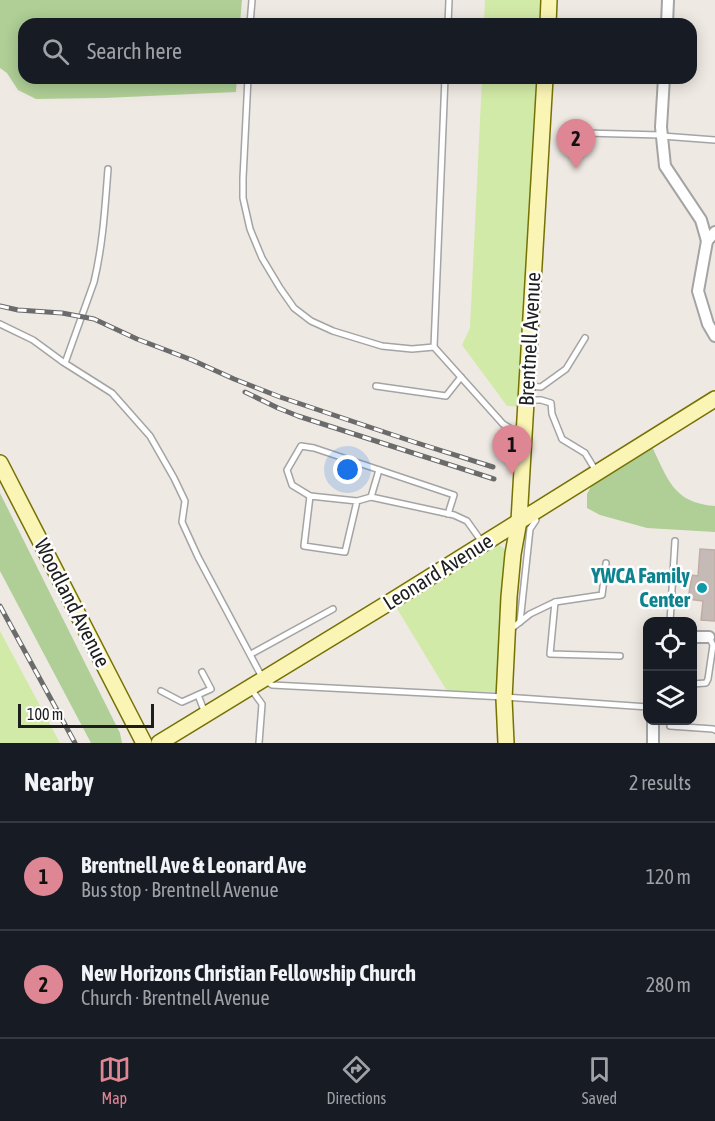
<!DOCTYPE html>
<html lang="en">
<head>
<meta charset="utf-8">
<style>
  :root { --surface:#171b24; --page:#20242c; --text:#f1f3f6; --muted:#9ea1a6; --line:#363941; --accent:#df8694 }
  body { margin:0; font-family:"Asap Condensed",sans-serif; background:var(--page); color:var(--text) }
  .controls { position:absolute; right:18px; bottom:18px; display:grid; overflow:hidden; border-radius:12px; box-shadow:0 3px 15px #0003 }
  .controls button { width:54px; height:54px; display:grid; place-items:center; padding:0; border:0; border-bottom:2px solid var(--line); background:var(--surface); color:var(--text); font:30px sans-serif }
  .scale { position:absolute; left:18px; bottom:15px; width:136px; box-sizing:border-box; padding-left:6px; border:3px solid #1d1d1d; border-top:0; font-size:16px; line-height:21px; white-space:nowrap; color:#1d1d1d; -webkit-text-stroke:4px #fff; paint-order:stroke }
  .you { position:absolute; left:348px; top:470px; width:21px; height:21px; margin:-15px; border:4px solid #fff; border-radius:50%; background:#1a73e8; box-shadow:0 0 0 9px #1a73e833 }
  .badge { display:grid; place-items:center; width:39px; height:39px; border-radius:50%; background:var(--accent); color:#111; font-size:20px; font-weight:700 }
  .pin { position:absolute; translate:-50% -50px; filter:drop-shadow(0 2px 3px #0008) }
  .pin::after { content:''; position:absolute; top:32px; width:21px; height:18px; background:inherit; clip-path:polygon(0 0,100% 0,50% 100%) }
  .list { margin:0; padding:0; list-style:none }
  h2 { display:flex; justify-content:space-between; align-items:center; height:78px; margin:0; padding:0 24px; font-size:26px }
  h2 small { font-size:20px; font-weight:400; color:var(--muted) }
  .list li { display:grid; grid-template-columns:39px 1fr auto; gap:18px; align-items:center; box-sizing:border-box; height:108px; padding:0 24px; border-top:2px solid var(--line) }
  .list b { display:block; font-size:22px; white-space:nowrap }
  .list p { margin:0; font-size:20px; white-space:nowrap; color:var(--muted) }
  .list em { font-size:20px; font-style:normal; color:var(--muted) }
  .icon { flex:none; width:33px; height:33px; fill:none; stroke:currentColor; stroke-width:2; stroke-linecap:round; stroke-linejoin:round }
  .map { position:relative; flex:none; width:715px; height:743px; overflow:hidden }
  .search { position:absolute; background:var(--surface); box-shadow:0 3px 15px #0003; left:18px; right:18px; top:18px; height:66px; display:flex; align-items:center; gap:15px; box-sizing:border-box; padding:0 21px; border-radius:18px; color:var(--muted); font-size:22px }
  .sheet { height:294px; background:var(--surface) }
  nav { display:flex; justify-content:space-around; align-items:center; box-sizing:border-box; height:84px; border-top:2px solid var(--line); background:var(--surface); font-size:16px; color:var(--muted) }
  nav a { display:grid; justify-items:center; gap:3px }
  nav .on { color:var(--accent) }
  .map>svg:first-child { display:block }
  .grass { fill:#d2eaa7 }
  .forest { fill:#afcf96 }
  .building { fill:#c6bab6; stroke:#c0ada5; stroke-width:1.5 }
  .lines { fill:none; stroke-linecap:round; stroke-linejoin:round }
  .lane-casing { stroke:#a4a4a4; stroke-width:8 }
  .street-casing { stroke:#a4a4a4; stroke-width:14 }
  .secondary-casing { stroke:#767103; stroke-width:18 }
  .lane { stroke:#fff; stroke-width:5 }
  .street { stroke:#fff; stroke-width:10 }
  .secondary { stroke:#faf4b5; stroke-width:15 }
  .rail-casing { stroke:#6b6b6b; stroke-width:5 }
  .rail { stroke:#fff; stroke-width:3; stroke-dasharray:9; stroke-linecap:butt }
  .culture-dot { fill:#0f9aa8; stroke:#fff; stroke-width:2 }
  .labels { text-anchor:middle; stroke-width:5; stroke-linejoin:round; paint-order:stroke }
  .street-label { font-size:21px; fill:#1d1d1d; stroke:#fff }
  .culture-label { font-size:21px; font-weight:bold; fill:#0d838f; stroke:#fff; text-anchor:end }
</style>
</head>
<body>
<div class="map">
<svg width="715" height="743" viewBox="0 0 715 743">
  <rect width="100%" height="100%" fill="#efe9e3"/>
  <!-- grass -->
  <g class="grass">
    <polygon points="485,0 542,0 541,24 484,24"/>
    <polygon points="482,78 538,78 520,407 507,406 462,345 470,328"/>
    <polygon points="495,544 499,545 505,549 507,557 499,692 447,691 396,607"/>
    <polygon points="0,631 60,743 0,743"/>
  </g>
  <!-- forest -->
  <g class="forest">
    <polygon points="0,0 242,0 240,24 24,24 24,78 237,78 236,92 105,98 36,99 18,90 7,73 0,68"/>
    <path d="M651 445C668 478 672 503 715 506V532L647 528 600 515 587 508V494L594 481Z"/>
    <polygon points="0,493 120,733 122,743 91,743 0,571"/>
  </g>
  <!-- building -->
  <polygon class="building" points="700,549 715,550 715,621 701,620 703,601 688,599 692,575 698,576"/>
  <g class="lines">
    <defs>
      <g id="lane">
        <polyline points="250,24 252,0"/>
        <polyline points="448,24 449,0"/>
        <polyline points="248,78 243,178 243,198 250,229 262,258 280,288 294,308 311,321 333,331 382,346 412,349 434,347"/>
        <polyline points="445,78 434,347 503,424 523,436"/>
        <polyline points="585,133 661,135"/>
        <polyline points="662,136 715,140"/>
        <polyline points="0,324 33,340 63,362 112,393 150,436 174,478 185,501 182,522 198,557 263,679 272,685 504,697 648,707"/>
        <path d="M65 363 94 282C103 244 105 207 108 169"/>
        <polyline points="376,386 446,396 461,377"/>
        <polyline points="529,386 541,387 566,369 585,338"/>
        <polyline points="526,400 541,400 551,403 552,414 562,439 585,453 596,471"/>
        <polyline points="310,496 292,485 287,470 301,446 314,448 454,495 448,514"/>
        <polyline points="371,497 379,470"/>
        <polyline points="357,501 345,552 304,546 310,496 357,501 371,497 454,515 467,521 482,542"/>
        <polyline points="555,602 550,654 620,656"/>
        <polyline points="520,622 530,529 536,520 533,515"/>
        <polyline points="670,622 675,541"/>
        <polyline points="511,629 530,614 555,602 602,595 606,563"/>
        <polyline points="251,654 333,609"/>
        <polyline points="692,684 706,683 708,679 713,645 709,637"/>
        <polyline points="251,689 262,704 259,743"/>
        <polyline points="161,691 182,702 211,689 202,672"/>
        <polyline points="198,695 205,713"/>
        <polyline points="670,726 713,729 715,730"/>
      </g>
      <g id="street">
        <polyline points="667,24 668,0"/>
        <polyline points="664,78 661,127 665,166 701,220 707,241"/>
        <polyline points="715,232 707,241 698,291 708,324 715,336"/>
        <polyline points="692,637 709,637"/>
        <polyline points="653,743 653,720"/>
      </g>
      <g id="secondary">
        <polyline points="548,24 549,0"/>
        <polyline points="0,463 144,743"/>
        <polyline points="159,743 398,597 715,399"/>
        <polyline points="506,743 504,699 509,597 513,554 519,521 545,78"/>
      </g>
    </defs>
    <!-- lane casing -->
    <use href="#lane" class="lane-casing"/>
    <!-- street casing -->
    <use href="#street" class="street-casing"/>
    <!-- secondary casing -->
    <use href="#secondary" class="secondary-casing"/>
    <!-- lane -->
    <use href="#lane" class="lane"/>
    <!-- street -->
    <use href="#street" class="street"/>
    <!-- secondary -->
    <use href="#secondary" class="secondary"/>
    <defs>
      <g id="rail">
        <polyline points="0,306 18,310 62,313 94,319 137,339 192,360 234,379 280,397 414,442 493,467"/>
        <polyline points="245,392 278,408 298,416 494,479"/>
        <polyline points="0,606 75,743"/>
      </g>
    </defs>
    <!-- rail casing -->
    <use href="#rail" class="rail-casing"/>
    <!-- rail -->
    <use href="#rail" class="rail"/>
  </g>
  <!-- markers -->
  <circle class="culture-dot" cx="702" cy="588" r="6"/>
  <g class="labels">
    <!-- street labels -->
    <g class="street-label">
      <text transform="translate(530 339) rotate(-87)" y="7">Brentnell Avenue</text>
      <text transform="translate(438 572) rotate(-32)" y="7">Leonard Avenue</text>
      <text transform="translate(72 603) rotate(63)" y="7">Woodland Avenue</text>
    </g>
    <!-- culture labels -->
    <g class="culture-label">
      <text x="690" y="583">YWCA Family<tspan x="690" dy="24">Center</tspan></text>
    </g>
  </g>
</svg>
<div class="controls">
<button><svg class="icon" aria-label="locate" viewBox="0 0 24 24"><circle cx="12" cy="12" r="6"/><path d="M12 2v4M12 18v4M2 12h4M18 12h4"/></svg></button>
<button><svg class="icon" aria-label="layers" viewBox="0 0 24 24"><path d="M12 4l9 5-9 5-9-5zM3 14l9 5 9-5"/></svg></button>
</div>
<div class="scale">100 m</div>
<div class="you"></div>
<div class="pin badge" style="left:512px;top:475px">1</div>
<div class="pin badge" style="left:576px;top:169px">2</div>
<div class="search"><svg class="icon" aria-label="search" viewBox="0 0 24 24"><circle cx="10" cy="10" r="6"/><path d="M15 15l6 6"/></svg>Search here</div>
</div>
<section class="sheet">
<h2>Nearby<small>2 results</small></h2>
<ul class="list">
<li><span class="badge">1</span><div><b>Brentnell Ave &amp; Leonard Ave</b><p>Bus stop · Brentnell Avenue</p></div><em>120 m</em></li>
<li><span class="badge">2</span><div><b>New Horizons Christian Fellowship Church</b><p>Church · Brentnell Avenue</p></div><em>280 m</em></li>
</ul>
</section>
<nav>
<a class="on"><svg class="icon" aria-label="map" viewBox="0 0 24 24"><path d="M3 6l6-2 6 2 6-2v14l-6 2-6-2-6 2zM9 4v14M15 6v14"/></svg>Map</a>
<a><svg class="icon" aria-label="directions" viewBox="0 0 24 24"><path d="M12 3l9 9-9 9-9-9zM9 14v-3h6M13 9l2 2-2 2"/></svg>Directions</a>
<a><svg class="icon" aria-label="saved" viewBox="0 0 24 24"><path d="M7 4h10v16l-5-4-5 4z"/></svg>Saved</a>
</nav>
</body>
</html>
